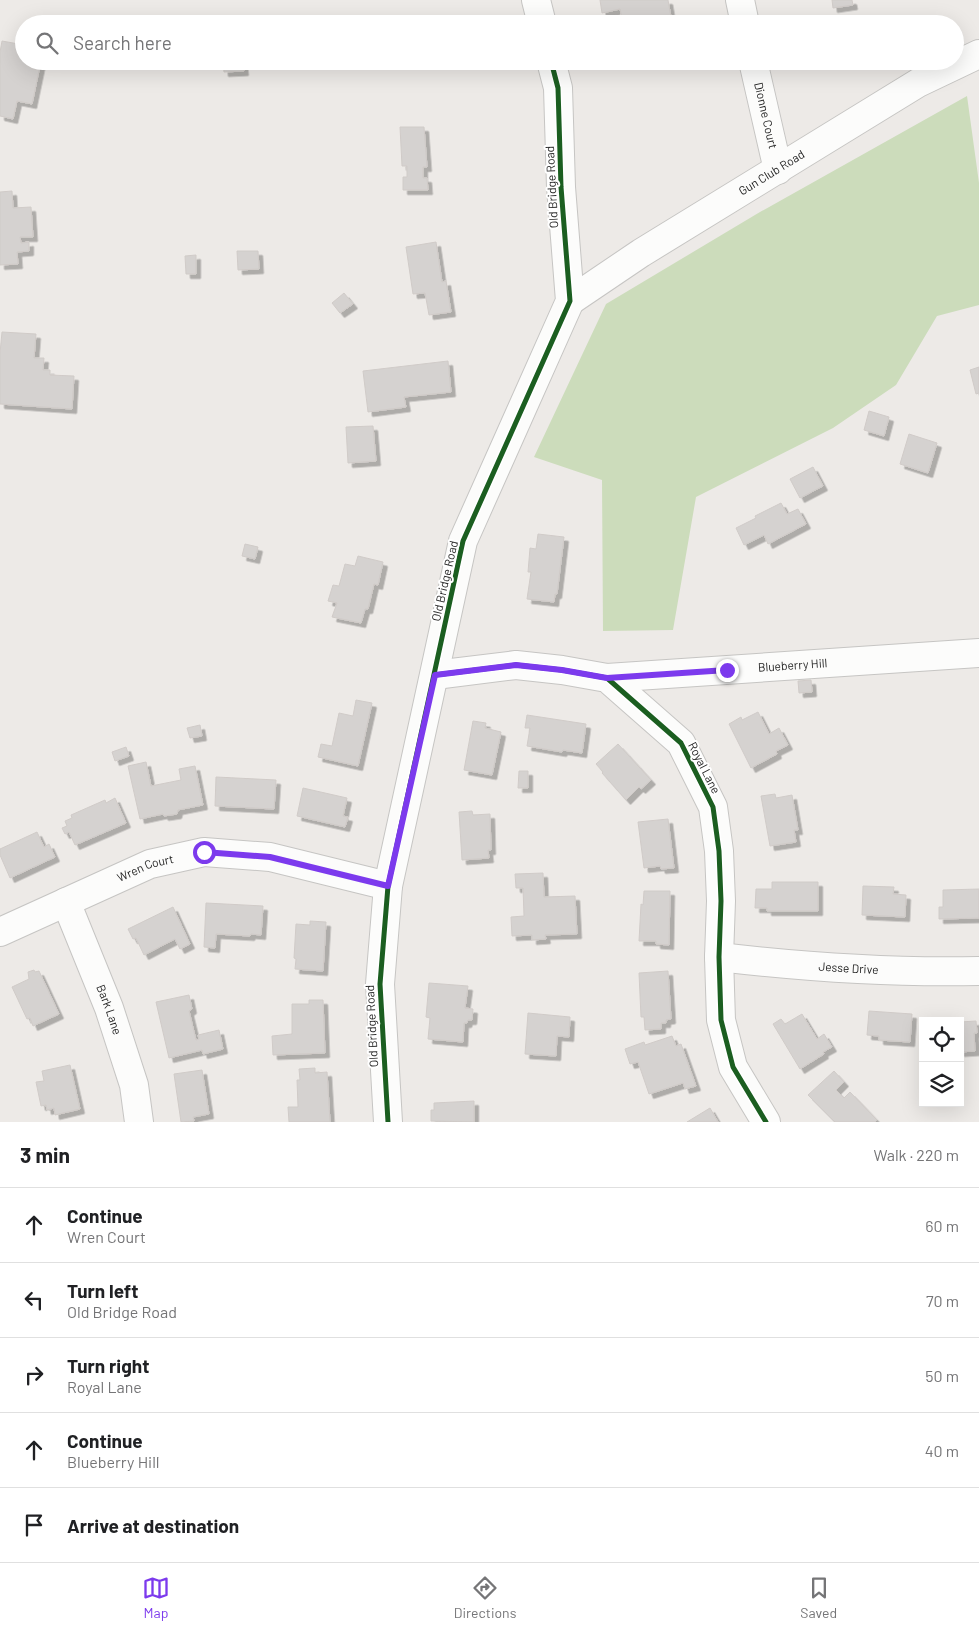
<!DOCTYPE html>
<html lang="en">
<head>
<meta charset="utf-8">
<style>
  :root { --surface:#fff; --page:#f6f6f6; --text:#202124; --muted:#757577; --line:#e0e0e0; --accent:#7c3aed }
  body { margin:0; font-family:Barlow,sans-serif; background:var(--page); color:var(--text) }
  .controls { position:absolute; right:15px; bottom:15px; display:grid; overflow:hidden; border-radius:0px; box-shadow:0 5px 20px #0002 }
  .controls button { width:45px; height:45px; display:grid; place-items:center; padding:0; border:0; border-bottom:1px solid var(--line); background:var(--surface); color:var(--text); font:25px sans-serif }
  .stop { position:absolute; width:15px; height:15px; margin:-11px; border:4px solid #7c3aed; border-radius:50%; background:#fff }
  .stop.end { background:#7c3aed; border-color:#fff; box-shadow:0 1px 5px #0008 }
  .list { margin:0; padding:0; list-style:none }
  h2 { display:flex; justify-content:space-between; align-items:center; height:65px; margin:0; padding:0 20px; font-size:21px }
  h2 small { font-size:16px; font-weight:400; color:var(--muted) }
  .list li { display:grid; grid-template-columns:32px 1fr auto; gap:15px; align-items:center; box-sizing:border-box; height:75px; padding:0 20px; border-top:1px solid var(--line) }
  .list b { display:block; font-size:19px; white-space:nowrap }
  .list p { margin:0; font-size:16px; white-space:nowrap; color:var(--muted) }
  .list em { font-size:16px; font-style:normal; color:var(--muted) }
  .icon { flex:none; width:28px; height:28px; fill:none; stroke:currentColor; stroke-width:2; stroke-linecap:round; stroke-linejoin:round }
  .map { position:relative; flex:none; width:979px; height:1122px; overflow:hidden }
  .search { position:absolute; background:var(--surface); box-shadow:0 5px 20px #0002; left:15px; right:15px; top:15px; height:55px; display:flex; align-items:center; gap:12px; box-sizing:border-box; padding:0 18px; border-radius:28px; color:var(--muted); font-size:19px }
  .sheet { height:440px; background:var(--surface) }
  nav { display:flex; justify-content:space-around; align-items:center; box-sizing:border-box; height:70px; border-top:1px solid var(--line); background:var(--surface); font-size:14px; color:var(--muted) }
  nav a { display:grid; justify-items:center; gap:2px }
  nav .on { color:var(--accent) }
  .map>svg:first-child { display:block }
  .forest { fill:#ccdcbb }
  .building { fill:#d5d2d0; stroke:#d0cbc8; filter:url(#shadow) }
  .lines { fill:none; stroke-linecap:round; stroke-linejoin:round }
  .minor-casing { stroke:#c6c5c3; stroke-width:30 }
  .minor { stroke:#fcfcfb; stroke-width:28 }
  .cycleway-casing { stroke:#fff; stroke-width:8 }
  .cycleway { stroke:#1b5e20; stroke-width:5 }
  .route { stroke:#7c3aed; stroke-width:6 }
  .labels { text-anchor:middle; stroke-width:4; stroke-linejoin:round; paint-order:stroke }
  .street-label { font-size:12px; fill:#1f1f1f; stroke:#fff }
</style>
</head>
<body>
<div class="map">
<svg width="979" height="1122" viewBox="0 0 979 1122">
  <defs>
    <filter id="shadow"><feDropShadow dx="4.5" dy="4.5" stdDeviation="0" flood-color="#0004"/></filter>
  </defs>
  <rect width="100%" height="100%" fill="#edeae7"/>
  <!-- forest -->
  <polygon class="forest" points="967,96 979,183 979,305 937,316 896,385 833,428 696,497 673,630 603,631 602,480 534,457 606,304 760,212"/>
  <!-- building -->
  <g class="building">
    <polygon points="600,0 668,0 671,17 667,18 668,24 626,24 623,23 620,9 602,13"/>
    <polygon points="832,0 852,0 853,5 833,8"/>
    <polygon points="2,41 24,45 24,61 41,61 32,104 17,101 13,119 0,116 0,52"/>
    <polygon points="223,61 243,61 244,71 224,72"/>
    <polygon points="400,127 424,127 427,167 423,167 423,178 427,178 428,190 403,190 403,177 407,177 407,166 402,166"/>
    <polygon points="12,191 13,208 31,207 33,237 20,237 21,243 29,242 29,251 17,252 18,264 0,265 0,192"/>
    <polygon points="436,242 442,282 446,281 451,312 429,315 425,293 413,294 406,247"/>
    <polygon points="237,251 258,251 259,269 238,270"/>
    <polygon points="196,255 196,274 186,274 185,256"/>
    <polygon points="344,293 353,304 340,313 332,303"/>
    <polygon points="2,332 36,334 34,358 44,358 43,370 50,370 50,375 74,376 72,409 0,404 0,353"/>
    <polygon points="448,361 451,392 404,397 406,407 368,412 363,371"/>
    <polygon points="979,367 979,393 976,394 970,370"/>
    <polygon points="869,411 889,417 884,436 864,430"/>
    <polygon points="373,426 376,461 348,463 346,427"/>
    <polygon points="909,434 937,443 928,473 900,464"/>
    <polygon points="813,467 823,486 800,498 790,479"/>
    <polygon points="781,503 787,514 798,509 806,524 768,544 764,535 744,545 736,528 756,518 755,516"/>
    <polygon points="538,534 564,537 557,594 555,594 554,602 527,599 531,572 528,572 530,548 536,549"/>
    <polygon points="245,544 258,547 255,559 242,556"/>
    <polygon points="358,556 383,562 378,585 374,584 368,609 365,609 361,623 332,617 337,603 328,601 333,585 339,586 345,564 355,566"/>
    <polygon points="811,680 812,692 799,693 798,681"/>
    <polygon points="356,700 372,703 358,766 318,757 321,744 332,746 339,713 353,716"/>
    <polygon points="758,712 769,734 779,728 788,745 776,751 777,754 751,768 729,724 741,717 742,720"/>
    <polygon points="527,715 586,724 582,753 563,750 562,752 527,746 530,728 525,728"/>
    <polygon points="473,721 486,723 485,728 501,732 492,775 464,770"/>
    <polygon points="200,725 202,736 190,738 187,728"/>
    <polygon points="618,744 651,780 641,789 639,787 626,800 602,773 603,772 596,764"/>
    <polygon points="126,747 129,756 115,761 112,752"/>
    <polygon points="146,762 151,786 181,780 179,769 195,766 203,805 178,810 177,814 164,816 163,814 140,819 128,766"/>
    <polygon points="519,771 528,771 528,788 518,788"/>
    <polygon points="216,777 276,780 274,809 215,806"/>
    <polygon points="303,788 347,798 343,816 348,817 345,827 297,816"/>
    <polygon points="775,794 776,798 792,795 798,830 794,830 796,842 770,846 761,796"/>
    <polygon points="115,798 126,823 75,845 69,832 65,834 62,828 67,826 65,821 72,818 71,815 105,800 106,803"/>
    <polygon points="472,811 473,815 490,814 491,850 488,850 489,858 462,860 459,812"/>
    <polygon points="668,819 674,868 661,869 660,866 644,868 638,822"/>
    <polygon points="37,832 44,847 49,844 55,857 10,878 0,855 0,849"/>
    <polygon points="543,873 544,897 575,896 577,934 545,935 546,939 532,940 532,935 512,936 511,917 524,916 523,888 516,888 515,874"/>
    <polygon points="772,882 818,882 818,911 767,911 767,908 755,908 756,889 772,889"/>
    <polygon points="863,886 894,887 893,894 906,895 905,917 862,915"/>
    <polygon points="979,889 979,918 939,919 939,907 943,907 943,890"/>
    <polygon points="644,891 670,891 669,945 656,944 656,941 639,941 641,904 643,905"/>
    <polygon points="206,903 263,906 261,935 251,934 250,936 216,934 215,948 204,947"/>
    <polygon points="173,907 190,944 180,949 175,939 144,955 136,938 133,939 128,929"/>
    <polygon points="310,921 326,922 323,971 295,969 296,959 294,958 296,924 310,925"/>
    <polygon points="34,970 35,972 39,971 59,1014 33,1026 30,1018 27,1019 12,987 29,979 28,972"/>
    <polygon points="668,971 671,1019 666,1020 666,1023 661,1023 661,1029 645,1030 644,1017 641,1017 639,973"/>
    <polygon points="429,983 468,986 465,1008 473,1009 472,1020 468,1020 467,1023 464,1023 463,1042 428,1039 430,1018 426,1017"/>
    <polygon points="189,995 192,1009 189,1011 196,1040 199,1039 198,1035 219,1030 223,1049 203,1054 202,1050 169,1058 156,1002"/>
    <polygon points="309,1000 323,1000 325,1053 273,1055 272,1036 292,1034 292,1004 309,1004"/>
    <polygon points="869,1011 912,1014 910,1042 879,1040 879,1036 867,1035"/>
    <polygon points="528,1013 570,1017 569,1037 557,1036 556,1056 525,1054"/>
    <polygon points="802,1014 817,1039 824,1034 832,1047 823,1052 824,1054 800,1069 773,1024 781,1019 785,1024"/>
    <polygon points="976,1021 977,1033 974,1033 975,1051 960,1052 960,1022"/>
    <polygon points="672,1036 676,1046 681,1044 696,1086 685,1089 683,1083 649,1094 638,1062 630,1064 625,1049 644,1042 645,1045"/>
    <polygon points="70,1065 80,1109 55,1115 54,1108 47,1110 46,1105 41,1106 36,1082 44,1081 42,1071"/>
    <polygon points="315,1068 315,1073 327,1072 330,1122 289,1122 288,1107 298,1107 297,1080 300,1080 299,1069"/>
    <polygon points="202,1070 209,1114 193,1117 194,1121 181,1122 174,1074"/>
    <polygon points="834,1071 844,1082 836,1090 844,1098 850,1092 877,1120 875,1122 835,1122 808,1095"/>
    <polygon points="474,1101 474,1122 431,1121 431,1110 434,1110 434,1103"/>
    <polygon points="710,1108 718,1122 687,1122"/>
  </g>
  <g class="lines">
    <defs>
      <g id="minor">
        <polyline points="536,0 542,24"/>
        <polyline points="740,0 745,24"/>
        <path id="s1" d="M753 61 778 170"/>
        <path id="s2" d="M570 301 641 253 918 83 979 54"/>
        <polyline points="435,675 516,665 562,670 607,678 681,743 713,807 719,851 721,901 719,957 721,1020 733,1067 766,1122"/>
        <path id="s3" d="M607 678 979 653"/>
        <path id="s4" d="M66 902 109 1008 134 1085 139 1122"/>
        <path id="s5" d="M0 932 150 864 204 852 270 857 388 886"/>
        <path id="s6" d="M719 957C805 967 892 973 979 971"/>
        <polyline points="388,1122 380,984 388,886 463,541 570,301 561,187 558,88 551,61"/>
      </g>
    </defs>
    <!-- minor casing -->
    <use href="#minor" class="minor-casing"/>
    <!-- minor -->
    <use href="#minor" class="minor"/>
    <defs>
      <g id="cycleway">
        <polyline points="435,675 516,665 562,670 607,678 681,743 713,807 719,851 721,901 719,957 721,1020 733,1067 766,1122"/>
        <polyline points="388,1122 380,984 388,886 463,541 570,301 561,187 558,88 551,61"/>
      </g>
    </defs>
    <!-- cycleway casing -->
    <use href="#cycleway" class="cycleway-casing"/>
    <!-- cycleway -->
    <use href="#cycleway" class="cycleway"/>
  </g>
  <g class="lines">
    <!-- route -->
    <polyline class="route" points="204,852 270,857 388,886 435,675 516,665 562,670 607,678 727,670"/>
  </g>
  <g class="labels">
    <!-- street labels -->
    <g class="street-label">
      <text dy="4" stroke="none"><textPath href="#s1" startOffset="56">Dionne Court</textPath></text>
      <text dy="4" stroke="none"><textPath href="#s2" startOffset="239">Gun Club Road</textPath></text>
      <text transform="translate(552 187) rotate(-93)" y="4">Old Bridge Road</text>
      <text transform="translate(445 581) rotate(-77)" y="4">Old Bridge Road</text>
      <text dy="4" stroke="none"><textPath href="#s3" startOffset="186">Blueberry Hill</textPath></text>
      <text transform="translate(704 768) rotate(63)" y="4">Royal Lane</text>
      <text dy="4" stroke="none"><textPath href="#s5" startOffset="159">Wren Court</textPath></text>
      <text dy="4" stroke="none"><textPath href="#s6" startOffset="130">Jesse Drive</textPath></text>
      <text dy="4" stroke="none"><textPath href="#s4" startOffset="116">Bark Lane</textPath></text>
      <text transform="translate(372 1026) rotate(-93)" y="4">Old Bridge Road</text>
    </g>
  </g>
</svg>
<div class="controls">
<button><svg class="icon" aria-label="locate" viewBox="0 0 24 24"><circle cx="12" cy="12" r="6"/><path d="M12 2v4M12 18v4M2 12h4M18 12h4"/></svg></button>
<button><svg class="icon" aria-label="layers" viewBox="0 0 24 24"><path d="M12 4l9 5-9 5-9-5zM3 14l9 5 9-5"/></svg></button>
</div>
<div class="stop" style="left:204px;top:852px"></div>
<div class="stop end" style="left:727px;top:670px"></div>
<div class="search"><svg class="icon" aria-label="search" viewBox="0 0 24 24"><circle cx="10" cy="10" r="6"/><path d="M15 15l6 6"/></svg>Search here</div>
</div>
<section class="sheet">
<h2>3 min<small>Walk · 220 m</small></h2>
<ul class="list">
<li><svg class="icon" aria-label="ahead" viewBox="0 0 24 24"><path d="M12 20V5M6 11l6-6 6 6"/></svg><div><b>Continue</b><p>Wren Court</p></div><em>60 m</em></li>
<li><svg class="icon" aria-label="left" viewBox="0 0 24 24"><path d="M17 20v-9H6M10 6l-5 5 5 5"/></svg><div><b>Turn left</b><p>Old Bridge Road</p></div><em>70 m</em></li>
<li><svg class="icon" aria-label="right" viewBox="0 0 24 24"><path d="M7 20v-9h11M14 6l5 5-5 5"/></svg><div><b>Turn right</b><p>Royal Lane</p></div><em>50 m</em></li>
<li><svg class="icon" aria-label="ahead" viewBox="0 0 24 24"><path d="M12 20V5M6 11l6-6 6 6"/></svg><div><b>Continue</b><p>Blueberry Hill</p></div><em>40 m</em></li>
<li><svg class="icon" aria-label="arrive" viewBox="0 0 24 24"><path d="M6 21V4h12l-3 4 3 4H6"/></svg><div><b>Arrive at destination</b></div></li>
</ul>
</section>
<nav>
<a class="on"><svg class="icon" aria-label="map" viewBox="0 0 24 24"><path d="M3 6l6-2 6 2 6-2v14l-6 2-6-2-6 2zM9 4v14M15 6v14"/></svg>Map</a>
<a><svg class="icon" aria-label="directions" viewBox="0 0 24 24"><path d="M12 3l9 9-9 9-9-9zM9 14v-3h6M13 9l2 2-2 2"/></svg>Directions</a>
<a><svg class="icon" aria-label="saved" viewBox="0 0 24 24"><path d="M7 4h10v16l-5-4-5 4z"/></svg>Saved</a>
</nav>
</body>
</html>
